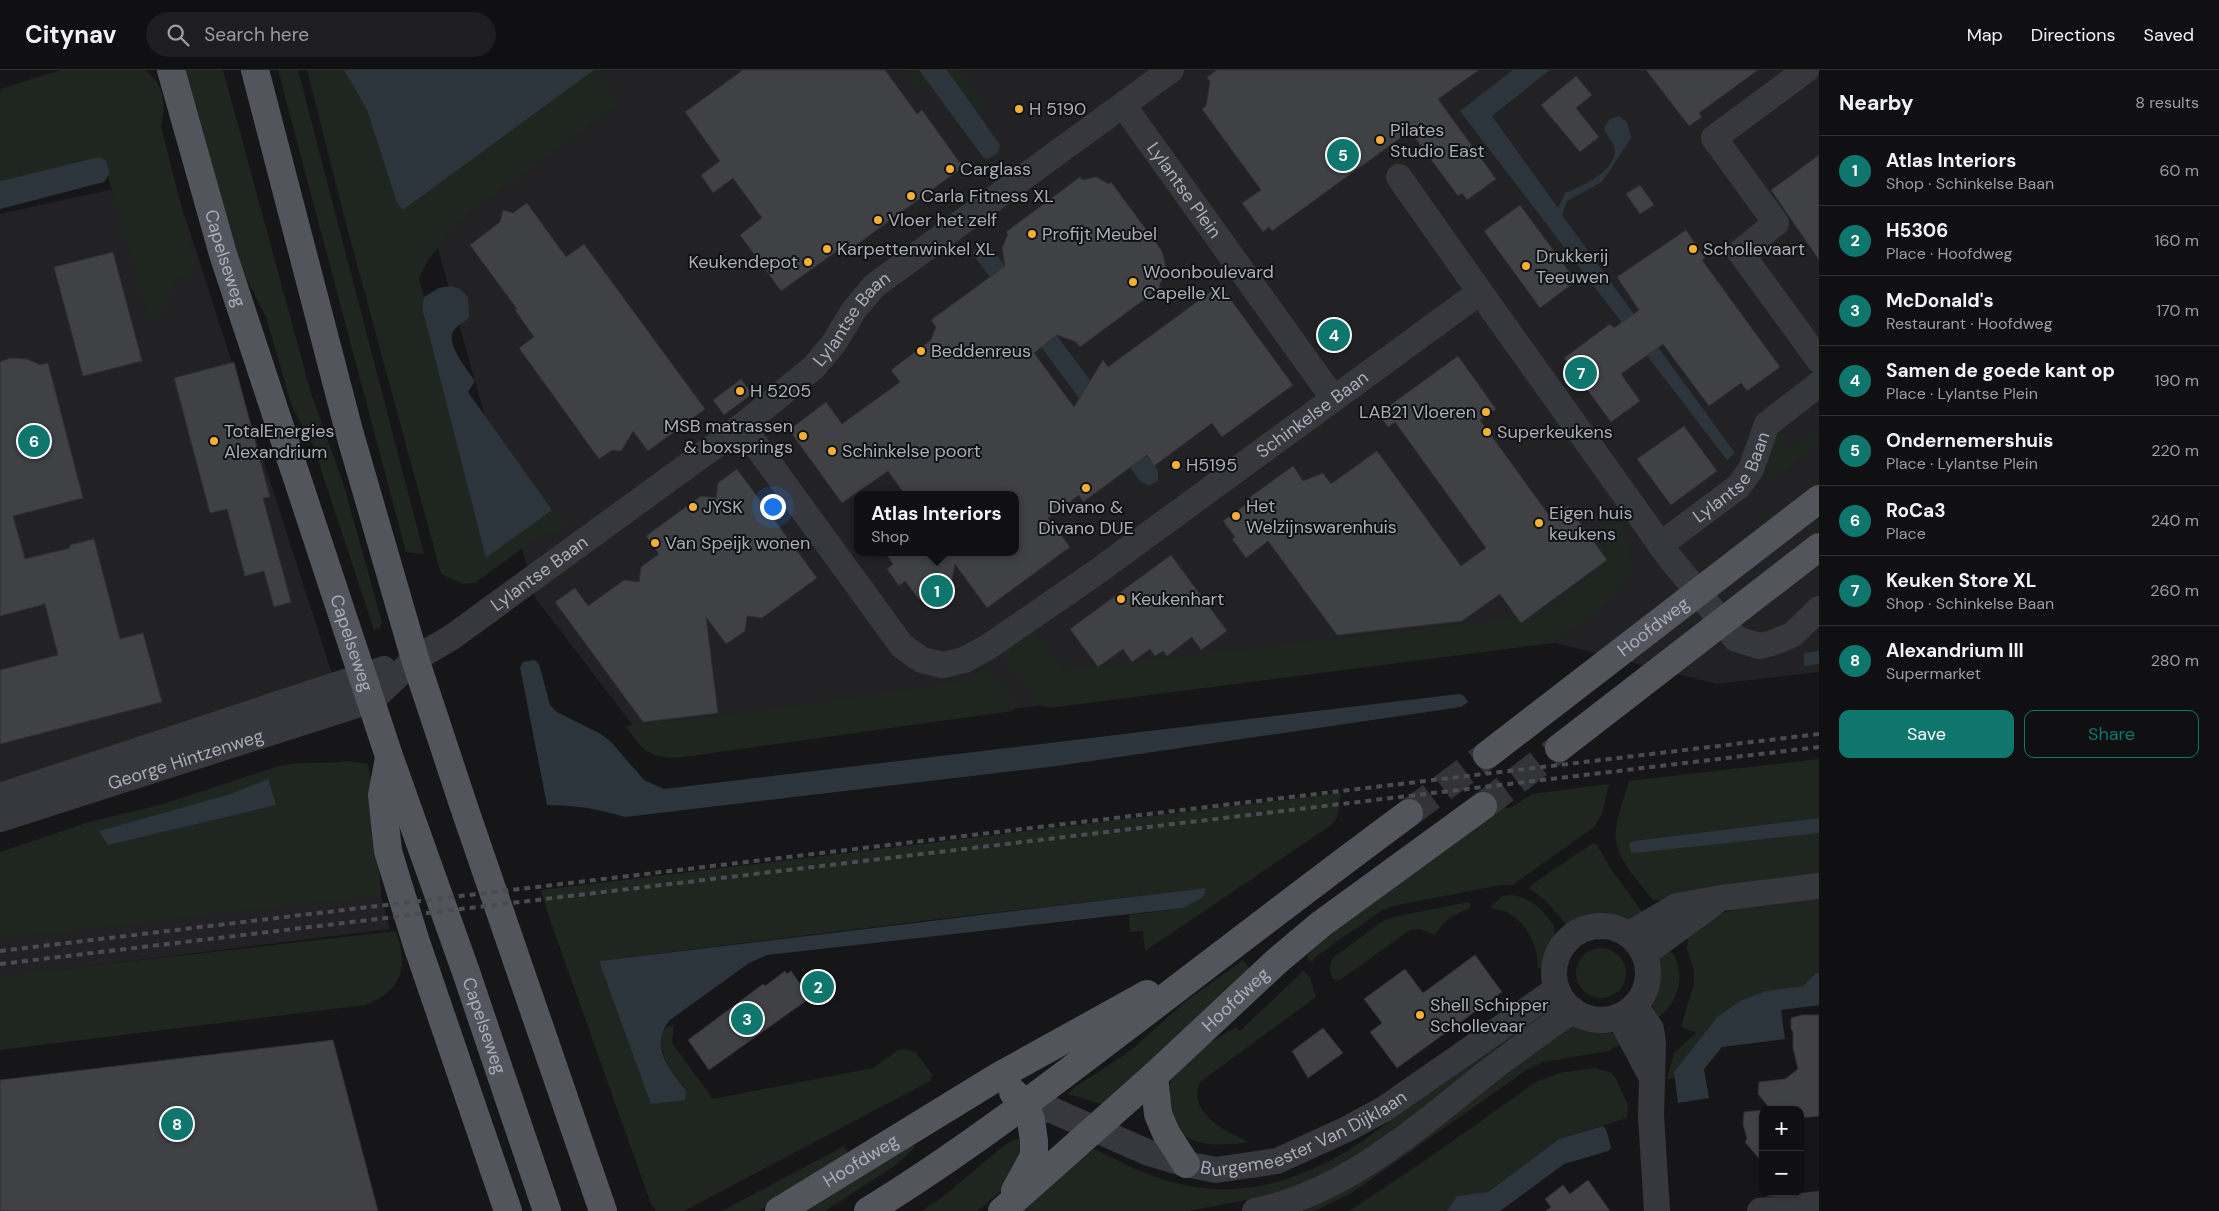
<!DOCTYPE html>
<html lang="en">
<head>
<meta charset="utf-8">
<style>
  :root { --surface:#101012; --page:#1e1e20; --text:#f1f3f6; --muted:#9c9d9f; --line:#303032; --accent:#0f766e }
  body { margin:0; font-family:"DM Sans",sans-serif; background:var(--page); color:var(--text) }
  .controls { position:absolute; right:15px; bottom:15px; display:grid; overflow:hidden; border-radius:10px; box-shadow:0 1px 4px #0004 }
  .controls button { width:45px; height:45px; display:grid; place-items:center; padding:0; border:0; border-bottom:1px solid var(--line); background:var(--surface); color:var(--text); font:25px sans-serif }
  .you { position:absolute; left:772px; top:436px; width:18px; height:18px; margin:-12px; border:4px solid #fff; border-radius:50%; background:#1a73e8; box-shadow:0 0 0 8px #1a73e833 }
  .badge { display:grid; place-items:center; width:32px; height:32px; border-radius:50%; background:var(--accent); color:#fff; font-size:16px; font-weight:700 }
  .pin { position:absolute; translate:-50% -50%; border:2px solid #fff; box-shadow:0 1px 5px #0006 }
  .popup { position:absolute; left:854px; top:421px; width:165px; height:65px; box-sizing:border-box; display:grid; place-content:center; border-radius:10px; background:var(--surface); filter:drop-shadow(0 1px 4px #0005); font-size:16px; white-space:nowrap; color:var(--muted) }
  .popup b { font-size:19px; color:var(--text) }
  .popup::after { content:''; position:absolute; left:50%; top:100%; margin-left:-10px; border:10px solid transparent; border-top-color:var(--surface) }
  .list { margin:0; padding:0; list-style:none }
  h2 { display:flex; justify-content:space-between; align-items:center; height:65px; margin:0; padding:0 20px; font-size:21px }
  h2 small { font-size:16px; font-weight:400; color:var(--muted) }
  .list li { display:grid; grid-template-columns:32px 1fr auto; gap:15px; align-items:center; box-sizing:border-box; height:70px; padding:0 20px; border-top:1px solid var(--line) }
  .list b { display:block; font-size:19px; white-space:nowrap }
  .list p { margin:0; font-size:16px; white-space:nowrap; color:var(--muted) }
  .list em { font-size:16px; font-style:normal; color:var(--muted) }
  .actions { display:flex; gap:10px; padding:15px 20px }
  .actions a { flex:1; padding:11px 0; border:1px solid var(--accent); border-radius:10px; text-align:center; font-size:18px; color:var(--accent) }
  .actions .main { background:var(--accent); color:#fff }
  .icon { flex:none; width:28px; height:28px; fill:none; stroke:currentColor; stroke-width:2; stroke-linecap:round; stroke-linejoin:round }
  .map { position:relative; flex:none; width:1819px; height:1141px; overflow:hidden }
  header { display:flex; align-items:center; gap:30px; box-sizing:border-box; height:70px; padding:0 25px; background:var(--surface); border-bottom:1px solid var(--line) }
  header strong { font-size:24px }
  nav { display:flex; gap:28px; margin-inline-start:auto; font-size:18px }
  .search { width:350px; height:45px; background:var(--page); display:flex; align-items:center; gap:12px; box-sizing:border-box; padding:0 18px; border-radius:28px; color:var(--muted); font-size:19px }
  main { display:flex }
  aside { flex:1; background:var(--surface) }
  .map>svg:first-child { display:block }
  .built { fill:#222225; fill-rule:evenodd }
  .green { fill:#1e261f }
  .water { fill:#2c353c }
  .building { fill:#404145; stroke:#303034 }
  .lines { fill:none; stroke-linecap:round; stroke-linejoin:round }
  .major-tunnel { stroke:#333438; stroke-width:28; stroke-dasharray:28 14; stroke-linecap:butt }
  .minor { stroke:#37383d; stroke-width:26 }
  .major { stroke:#53555c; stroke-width:28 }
  .rail { stroke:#4a4c52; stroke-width:4; stroke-dasharray:6 5; stroke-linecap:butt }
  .poi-dot { fill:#f2b134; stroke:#111113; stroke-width:2 }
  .labels { text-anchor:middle; stroke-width:4; stroke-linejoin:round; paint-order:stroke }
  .poi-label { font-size:18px; fill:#a8adb8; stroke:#111113; text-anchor:start }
  .street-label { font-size:18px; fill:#a8adb8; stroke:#111113 }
</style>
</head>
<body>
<header>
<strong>Citynav</strong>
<div class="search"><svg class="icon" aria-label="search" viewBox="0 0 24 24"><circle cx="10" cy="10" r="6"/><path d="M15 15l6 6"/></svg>Search here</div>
<nav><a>Map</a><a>Directions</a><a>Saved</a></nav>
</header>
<main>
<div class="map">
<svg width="1819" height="1141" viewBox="0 0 1819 1141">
  <rect width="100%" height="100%" fill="#161618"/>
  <!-- built -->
  <g class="built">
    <path d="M388 0H1819V602L1717 614 1547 571 1428 588 654 683 536 529ZM858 425H1016V482H858Z"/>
    <polygon points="172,106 333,607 0,716 0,144"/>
    <polygon points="380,823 390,859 0,907 0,867"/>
  </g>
  <!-- green -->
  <g class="green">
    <path d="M61 0H145C165 15 166 34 161 56L195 192 191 211 177 207 160 251 150 253 108 106 110 103 97 87 0 111V19Z"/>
    <polygon points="181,0 223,0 311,323 344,416 382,552 380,558 374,560 313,375 292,337 266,247 237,190"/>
    <polygon points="278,0 298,0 424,484 406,482"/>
    <polygon points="307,0 344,0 347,5 367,40 397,132 403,140 594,0 606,0 598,6 619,33 459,151 428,190 419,208 424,227 422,238 486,487 552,440 566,457 532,471 475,513 463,514 441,504 345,150"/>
    <polygon points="905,0 919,0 929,13 921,22"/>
    <polygon points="947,0 959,0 984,37 976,42"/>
    <polygon points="1819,357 1819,374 1774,409 1761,394 1776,362 1790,379"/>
    <path d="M1620 451C1623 459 1628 468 1630 476 1638 522 1584 549 1553 573L1049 638 1042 636 1003 588 1004 579 1032 560 1065 600 1539 545 1609 492 1594 467Z"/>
    <path d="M985 597 1011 625 1017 637 1012 641 676 688C644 686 644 680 625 656L789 637 942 615 971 609Z"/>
    <path d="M1819 689V748L1633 771 1631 782 1819 763V805L1663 836 1659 830H1653C1641 814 1619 792 1616 771 1614 752 1624 729 1629 711Z"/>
    <path d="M348 691 368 694 376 747 381 825 0 869V782L89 752 163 734 279 696C302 691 325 694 348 691Z"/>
    <polygon points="1609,714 1602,744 1594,757 1513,815 1501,815 1393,836 1381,841 1315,887 1312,892 1306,888 1325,863 1497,737 1510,738 1532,724"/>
    <path d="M1341 723 1337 748 1330 756 1145 881 1143 861 1130 862 1129 845 1183 838 1206 818 922 851 599 891 652 1034 686 1021C672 1001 657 985 662 959L674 955 672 973 713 1029 873 998 898 980 906 979 916 983 933 1005 930 1008 932 1010 684 1141H656L651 1134 550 850 541 820Z"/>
    <path d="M1593 773 1597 775 1611 799 1646 847C1625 855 1616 848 1596 850 1586 851 1578 855 1569 858 1556 844 1547 828 1529 819L1531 815Z"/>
    <path d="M1509 825C1531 826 1541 839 1554 855V873L1556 874 1547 898H1538C1538 876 1527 852 1506 842 1501 840 1495 840 1491 837L1502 826Z"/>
    <polygon points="1819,829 1819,903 1803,916 1766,921 1742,930 1718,946 1674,1002 1674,1008 1667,1009 1674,983 1696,963 1681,957 1694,914 1694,900 1687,879 1688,870 1684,864 1720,844 1736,839"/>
    <path d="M1468 832 1470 834V838L1449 848 1434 865 1420 859 1410 860 1340 910 1333 909C1329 902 1329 895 1333 888L1383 851 1394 847Z"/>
    <path d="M396 861C408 898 403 920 365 935L0 980V906Z"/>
    <circle cx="1601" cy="903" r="25"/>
    <path d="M1669 879C1688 899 1679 935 1657 948 1649 933 1651 906 1659 891 1661 886 1666 883 1669 879Z"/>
    <polygon points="1243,890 1251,900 1105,1035 1068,1024 1075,1017 1130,981 1186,931"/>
    <path d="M1303 901 1310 907 1316 927 1200 1012C1186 1043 1227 1062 1249 1072 1215 1077 1173 1079 1170 1035 1169 1022 1168 1013 1175 1002 1189 981 1216 970 1236 957L1240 961Z"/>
    <path d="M1550 934 1557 937 1377 1072 1341 1097 1277 1124 1189 1141H1023L1090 1080 1094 1079C1121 1092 1147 1106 1176 1113 1241 1131 1306 1109 1361 1072Z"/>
    <path d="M1580 955C1597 958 1613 960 1626 972L1608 981 1543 992 1525 1001 1352 1123 1314 1141H1295L1565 956Z"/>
    <polygon points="1595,998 1610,1002 1615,1007 1628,1035 1627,1048 1559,1069 1488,1122 1457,1126 1447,1141 1349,1141 1427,1089 1536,1012 1559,1003"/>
    <polygon points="1028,1068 1023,1096 999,1123 977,1141 922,1141 945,1125 1002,1077 1013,1070"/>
    <polygon points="909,1072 915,1077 896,1095 825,1141 797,1141"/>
    <polygon points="844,1076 850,1086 759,1141 722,1141"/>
  </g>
  <!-- water -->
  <g class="water">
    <polygon points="344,0 594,0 403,140 397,133 367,40"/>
    <polygon points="919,0 947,0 1000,75 998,83 988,89 983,87"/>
    <path d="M1513 0H1550L1492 46 1558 138 1565 123C1582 116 1612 104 1615 82 1616 75 1606 65 1604 58L1610 49 1619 46 1627 52 1631 68 1602 112 1567 131 1562 145 1735 383 1727 390 1460 41Z"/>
    <polygon points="98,87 106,90 110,103 104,112 0,139 0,111"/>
    <polygon points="986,171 1158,401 1158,411 1148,416 1140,411 972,183"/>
    <path d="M452 216 460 219 468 227 469 247C465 252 458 255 454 260 444 272 468 301 475 311L468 322 552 440 486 488 422 238 424 227 439 218Z"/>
    <polygon points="1819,581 1819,594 1804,596 1804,583"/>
    <path d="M535 590 539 594 550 635 557 642 601 664 611 672 644 710 664 719 1459 624 1464 626 1468 632 1461 637 1057 696 625 747C599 739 575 735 547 735L520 597 523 592Z"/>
    <polygon points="268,709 276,735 108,775 99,761 231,724"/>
    <polygon points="1819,748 1819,763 1635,783 1631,782 1629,774 1633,771"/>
    <path d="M1206 818 1203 827 1183 838 767 885 749 893 670 950C648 976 670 999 686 1021L685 1030 651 1034 599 891Z"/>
    <polygon points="1816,903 1819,903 1819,935 1781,940 1785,969 1722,977 1704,999 1709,1028 1678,1033 1674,1002 1718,946 1742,930 1766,921 1803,916"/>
    <polygon points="1603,1056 1606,1059 1611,1078 1608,1081 1564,1094 1500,1141 1447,1141 1457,1126 1488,1122 1559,1069"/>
  </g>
  <!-- building -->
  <g class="building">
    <polygon points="743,0 885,0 917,44 922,40 963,97 844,184 840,179 781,221 740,165 762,148 733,108 713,123 701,105 720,91 685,42"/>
    <polygon points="1217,0 1479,0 1438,29 1496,109 1467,130 1462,123 1458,126 1410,61 1272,161 1269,157 1263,162 1242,133 1261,120 1202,39 1206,36 1210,12 1207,7"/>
    <polygon points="1646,0 1758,0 1699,43 1702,47 1689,56"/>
    <polygon points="1576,6 1592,25 1576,38 1599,67 1580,82 1541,35"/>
    <polygon points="1819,85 1819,190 1771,120"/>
    <polygon points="1080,107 1082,110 1096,107 1109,114 1111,112 1162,181 1166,197 1164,207 1159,215 1161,217 1080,277 1076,272 1057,265 1034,283 1074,337 1103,290 1108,297 1220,215 1293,315 1222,367 1212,353 1154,396 1147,385 1083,432 1079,425 1048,448 1070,477 987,538 955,494 948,529 942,534 919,529 905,511 899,516 887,499 893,494 885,482 1016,482 1016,425 905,425 888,401 842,433 789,360 826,332 842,354 900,312 891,300 931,270 936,257 931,250 1005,196 1002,178 1008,164 1006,162"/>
    <polygon points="1640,115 1654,135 1640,144 1626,124"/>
    <polygon points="527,133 566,187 584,174 705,339 648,381 633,361 621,381 612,380 599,389 519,278 534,267 515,240 517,239 470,175 500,152 503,140 513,143"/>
    <polygon points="1520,135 1576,211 1540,238 1484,161"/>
    <polygon points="1686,160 1705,188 1702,190 1780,297 1747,321 1741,313 1709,336 1663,274 1621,304 1640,331 1611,352 1564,288 1610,254 1614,258 1639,240 1617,207"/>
    <polygon points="113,182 142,291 83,306 54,197"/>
    <polygon points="1458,286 1496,339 1480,350 1551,448 1568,436 1607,490 1521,553 1500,524 1462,551 1337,565 1268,471 1246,488 1232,469 1235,467 1223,451 1252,430 1246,430 1293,396 1303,411 1323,403 1331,414 1377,381 1461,496 1486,478 1395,352 1388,357 1378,344"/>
    <polygon points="10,288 27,289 40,295 48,293 83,428 13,446 25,489 70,478 70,475 94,469 120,569 143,563 162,632 0,674 0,600 58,585 45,534 0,546 0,292"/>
    <polygon points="234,292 270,427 263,428 291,532 274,537 264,501 245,506 227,439 210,443 174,308"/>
    <polygon points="741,309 752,324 724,345 713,330"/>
    <polygon points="1684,356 1717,401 1671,435 1637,389"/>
    <polygon points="737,399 817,508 762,548 747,546 745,561 726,574 706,547 718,643 643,652 555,532 575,518 588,536 624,510 639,512 641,497 659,484 646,466 701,426 716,428 718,413"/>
    <polygon points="1171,485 1227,561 1201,580 1192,567 1167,586 1163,581 1155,586 1150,579 1132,592 1123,579 1098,597 1070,559"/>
    <polygon points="1475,885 1502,922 1397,998 1370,962 1382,953 1364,929 1405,899 1423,923"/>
    <polygon points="785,901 787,904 791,901 810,928 709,1000 688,970 763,914 765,916"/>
    <polygon points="1802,945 1819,945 1819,1046 1800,1048 1800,1040 1771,1040 1758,1024 1759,1012 1785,1009 1798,999 1793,978 1793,962 1791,959 1791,948"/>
    <polygon points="1323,958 1343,983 1308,1008 1292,981"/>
    <polygon points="333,970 378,1141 0,1141 0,1010"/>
    <polygon points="1763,1040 1763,1093 1745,1072 1747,1069 1743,1054 1744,1042"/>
    <polygon points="1588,1110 1610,1141 1546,1141 1551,1137 1545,1129 1563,1115 1570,1124"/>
  </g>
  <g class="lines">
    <!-- major-tunnel -->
    <g class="major-tunnel">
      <polyline points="1483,736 1559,678"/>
      <polyline points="1409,743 1487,685"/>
    </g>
    <!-- minor -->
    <g class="minor">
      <polyline points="1806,0 1714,68 1776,153 1740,182 1819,290"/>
      <path id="s1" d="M1123 35 1333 328"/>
      <polyline points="1399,107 1480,222"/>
      <path id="s2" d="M742 356 902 576 922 590 943 595 964 590 988 577 1094 504 1480 222 1670 488 1736 569 1760 576 1772 573 1792 565 1819 539"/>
      <path id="s3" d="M1660 475 1739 416 1751 399 1767 354 1819 314"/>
      <polyline points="0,726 384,599"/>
      <path id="s4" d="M0 749 372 630 415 589 452 567 742 356 814 297 834 273 854 240 874 216 1171 0"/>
      <circle cx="1601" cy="903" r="47"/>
      <polyline points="1628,865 1677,836 1721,828 1819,816"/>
      <polyline points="1644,884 1714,833"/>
      <polyline points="1635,935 1651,959 1653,973 1651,1046 1657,1141"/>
      <polyline points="1619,946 1651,1006"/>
      <path id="s5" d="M1025 1034 1054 1041 1149 1083 1186 1094 1216 1100 1277 1091 1347 1059 1384 1039 1557 919"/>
      <path d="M1255 1141C1344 1123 1415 1060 1484 1005 1513 982 1543 961 1573 940"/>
      <polyline points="1760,1141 1819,1134"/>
    </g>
    <!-- major -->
    <g class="major">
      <path id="s6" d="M171 0 223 184 338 532 389 686 466 902 547 1141"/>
      <polyline points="255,0 349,361 415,589 466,743 603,1141"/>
      <polyline points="1559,678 1819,477"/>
      <path id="s7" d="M1487 685 1819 429"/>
      <polyline points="389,688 382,725 388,781 416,872 508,1141"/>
      <polyline points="1154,1006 1158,1044 1166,1063 1186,1094"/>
      <polyline points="1013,1022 1025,1034 1031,1050 1034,1071 1034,1086 1015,1121"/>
      <path id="s8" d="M779 1141 999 1006 1147 924"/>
      <path d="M868 1141C959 1085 1043 1021 1128 956 1221 885 1314 813 1409 743"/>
      <path id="s9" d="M1002 1141 1154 1006 1277 891 1321 854 1483 736"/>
    </g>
    <!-- rail -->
    <g class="rail">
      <polyline points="0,881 1819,664"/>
      <polyline points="0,894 1819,677"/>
    </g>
  </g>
  <!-- markers -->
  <g class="poi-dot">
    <circle cx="1019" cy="39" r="5"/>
    <circle cx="1380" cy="70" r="5"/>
    <circle cx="950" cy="99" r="5"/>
    <circle cx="911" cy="126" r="5"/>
    <circle cx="878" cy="150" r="5"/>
    <circle cx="1032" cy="164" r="5"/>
    <circle cx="827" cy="179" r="5"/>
    <circle cx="1693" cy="179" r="5"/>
    <circle cx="808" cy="192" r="5"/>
    <circle cx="1526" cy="196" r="5"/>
    <circle cx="1133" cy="212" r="5"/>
    <circle cx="921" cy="281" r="5"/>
    <circle cx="740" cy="321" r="5"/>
    <circle cx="1486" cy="342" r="5"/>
    <circle cx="1487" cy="362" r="5"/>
    <circle cx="803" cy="366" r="5"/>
    <circle cx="214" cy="371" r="5"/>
    <circle cx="832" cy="381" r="5"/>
    <circle cx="1176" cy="395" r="5"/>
    <circle cx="1086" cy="418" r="5"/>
    <circle cx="693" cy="437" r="5"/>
    <circle cx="1236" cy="446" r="5"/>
    <circle cx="1539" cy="453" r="5"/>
    <circle cx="655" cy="473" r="5"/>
    <circle cx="1121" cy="529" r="5"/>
    <circle cx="1420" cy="945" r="5"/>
  </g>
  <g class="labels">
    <!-- poi labels -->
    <g class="poi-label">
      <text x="1029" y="45">H 5190</text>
      <text x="1390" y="66">Pilates<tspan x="1390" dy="21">Studio East</tspan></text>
      <text x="960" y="105">Carglass</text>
      <text x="921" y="132">Carla Fitness XL</text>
      <text x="888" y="156">Vloer het zelf</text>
      <text x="1042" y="170">Profijt Meubel</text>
      <text x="837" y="185">Karpettenwinkel XL</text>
      <text x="1703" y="185">Schollevaart</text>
      <text x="1536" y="192">Drukkerij<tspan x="1536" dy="21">Teeuwen</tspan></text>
      <text x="798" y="198" text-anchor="end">Keukendepot</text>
      <text x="1143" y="208">Woonboulevard<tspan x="1143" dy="21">Capelle XL</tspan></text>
      <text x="931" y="287">Beddenreus</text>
      <text x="750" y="327">H 5205</text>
      <text x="1476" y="348" text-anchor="end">LAB21 Vloeren</text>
      <text x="793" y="362" text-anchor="end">MSB matrassen<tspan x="793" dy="21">&amp; boxsprings</tspan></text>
      <text x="224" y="367">TotalEnergies<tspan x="224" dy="21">Alexandrium</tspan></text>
      <text x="1497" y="368">Superkeukens</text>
      <text x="842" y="387">Schinkelse poort</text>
      <text x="1186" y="401">H5195</text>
      <text x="1246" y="442">Het<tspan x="1246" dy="21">Welzijnswarenhuis</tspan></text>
      <text x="703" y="443">JYSK</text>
      <text x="1086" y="443" text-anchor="middle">Divano &amp;<tspan x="1086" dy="21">Divano DUE</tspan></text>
      <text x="1549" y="449">Eigen huis<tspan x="1549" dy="21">keukens</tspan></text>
      <text x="665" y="479">Van Speijk wonen</text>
      <text x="1131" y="535">Keukenhart</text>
      <text x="1430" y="941">Shell Schipper<tspan x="1430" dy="21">Schollevaar</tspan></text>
    </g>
    <!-- street labels -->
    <g class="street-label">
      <text dy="6" stroke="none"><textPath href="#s1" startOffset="105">Lylantse Plein</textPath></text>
      <text dy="6" stroke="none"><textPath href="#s6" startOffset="196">Capelseweg</textPath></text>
      <text dy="6" stroke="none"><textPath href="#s4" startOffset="1006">Lylantse Baan</textPath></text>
      <text dy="6" stroke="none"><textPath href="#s2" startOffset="766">Schinkelse Baan</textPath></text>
      <text dy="6" stroke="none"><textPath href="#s3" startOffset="101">Lylantse Baan</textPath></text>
      <text dy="6" stroke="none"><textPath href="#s4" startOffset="601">Lylantse Baan</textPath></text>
      <text dy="6" stroke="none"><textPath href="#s7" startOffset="210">Hoofdweg</textPath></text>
      <text dy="6" stroke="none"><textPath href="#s6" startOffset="601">Capelseweg</textPath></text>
      <text dy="6" stroke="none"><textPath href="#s4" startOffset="195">George Hintzenweg</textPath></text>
      <text dy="6" stroke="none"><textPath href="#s9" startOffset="315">Hoofdweg</textPath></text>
      <text dy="6" stroke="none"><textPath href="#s6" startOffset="1006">Capelseweg</textPath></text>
      <text dy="6" stroke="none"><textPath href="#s5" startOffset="298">Burgemeester Van Dijklaan</textPath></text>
      <text dy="6" stroke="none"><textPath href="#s8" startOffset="96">Hoofdweg</textPath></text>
    </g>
  </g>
</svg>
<div class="controls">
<button>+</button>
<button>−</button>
</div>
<div class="you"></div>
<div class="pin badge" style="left:937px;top:521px">1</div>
<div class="popup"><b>Atlas Interiors</b>Shop</div>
<div class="pin badge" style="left:818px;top:917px">2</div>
<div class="pin badge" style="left:747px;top:949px">3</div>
<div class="pin badge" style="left:1334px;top:265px">4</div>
<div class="pin badge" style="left:1343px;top:85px">5</div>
<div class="pin badge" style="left:34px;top:371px">6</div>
<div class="pin badge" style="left:1581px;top:303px">7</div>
<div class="pin badge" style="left:177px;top:1054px">8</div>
</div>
<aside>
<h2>Nearby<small>8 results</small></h2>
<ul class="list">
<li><span class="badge">1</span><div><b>Atlas Interiors</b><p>Shop · Schinkelse Baan</p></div><em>60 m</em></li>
<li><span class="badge">2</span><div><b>H5306</b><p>Place · Hoofdweg</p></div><em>160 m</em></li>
<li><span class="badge">3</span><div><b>McDonald's</b><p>Restaurant · Hoofdweg</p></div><em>170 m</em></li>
<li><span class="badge">4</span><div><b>Samen de goede kant op</b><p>Place · Lylantse Plein</p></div><em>190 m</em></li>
<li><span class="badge">5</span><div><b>Ondernemershuis</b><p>Place · Lylantse Plein</p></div><em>220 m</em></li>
<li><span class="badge">6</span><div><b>RoCa3</b><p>Place</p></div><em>240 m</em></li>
<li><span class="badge">7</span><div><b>Keuken Store XL</b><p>Shop · Schinkelse Baan</p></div><em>260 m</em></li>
<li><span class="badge">8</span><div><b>Alexandrium III</b><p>Supermarket</p></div><em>280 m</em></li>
</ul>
<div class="actions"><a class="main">Save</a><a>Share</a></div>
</aside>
</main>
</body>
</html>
